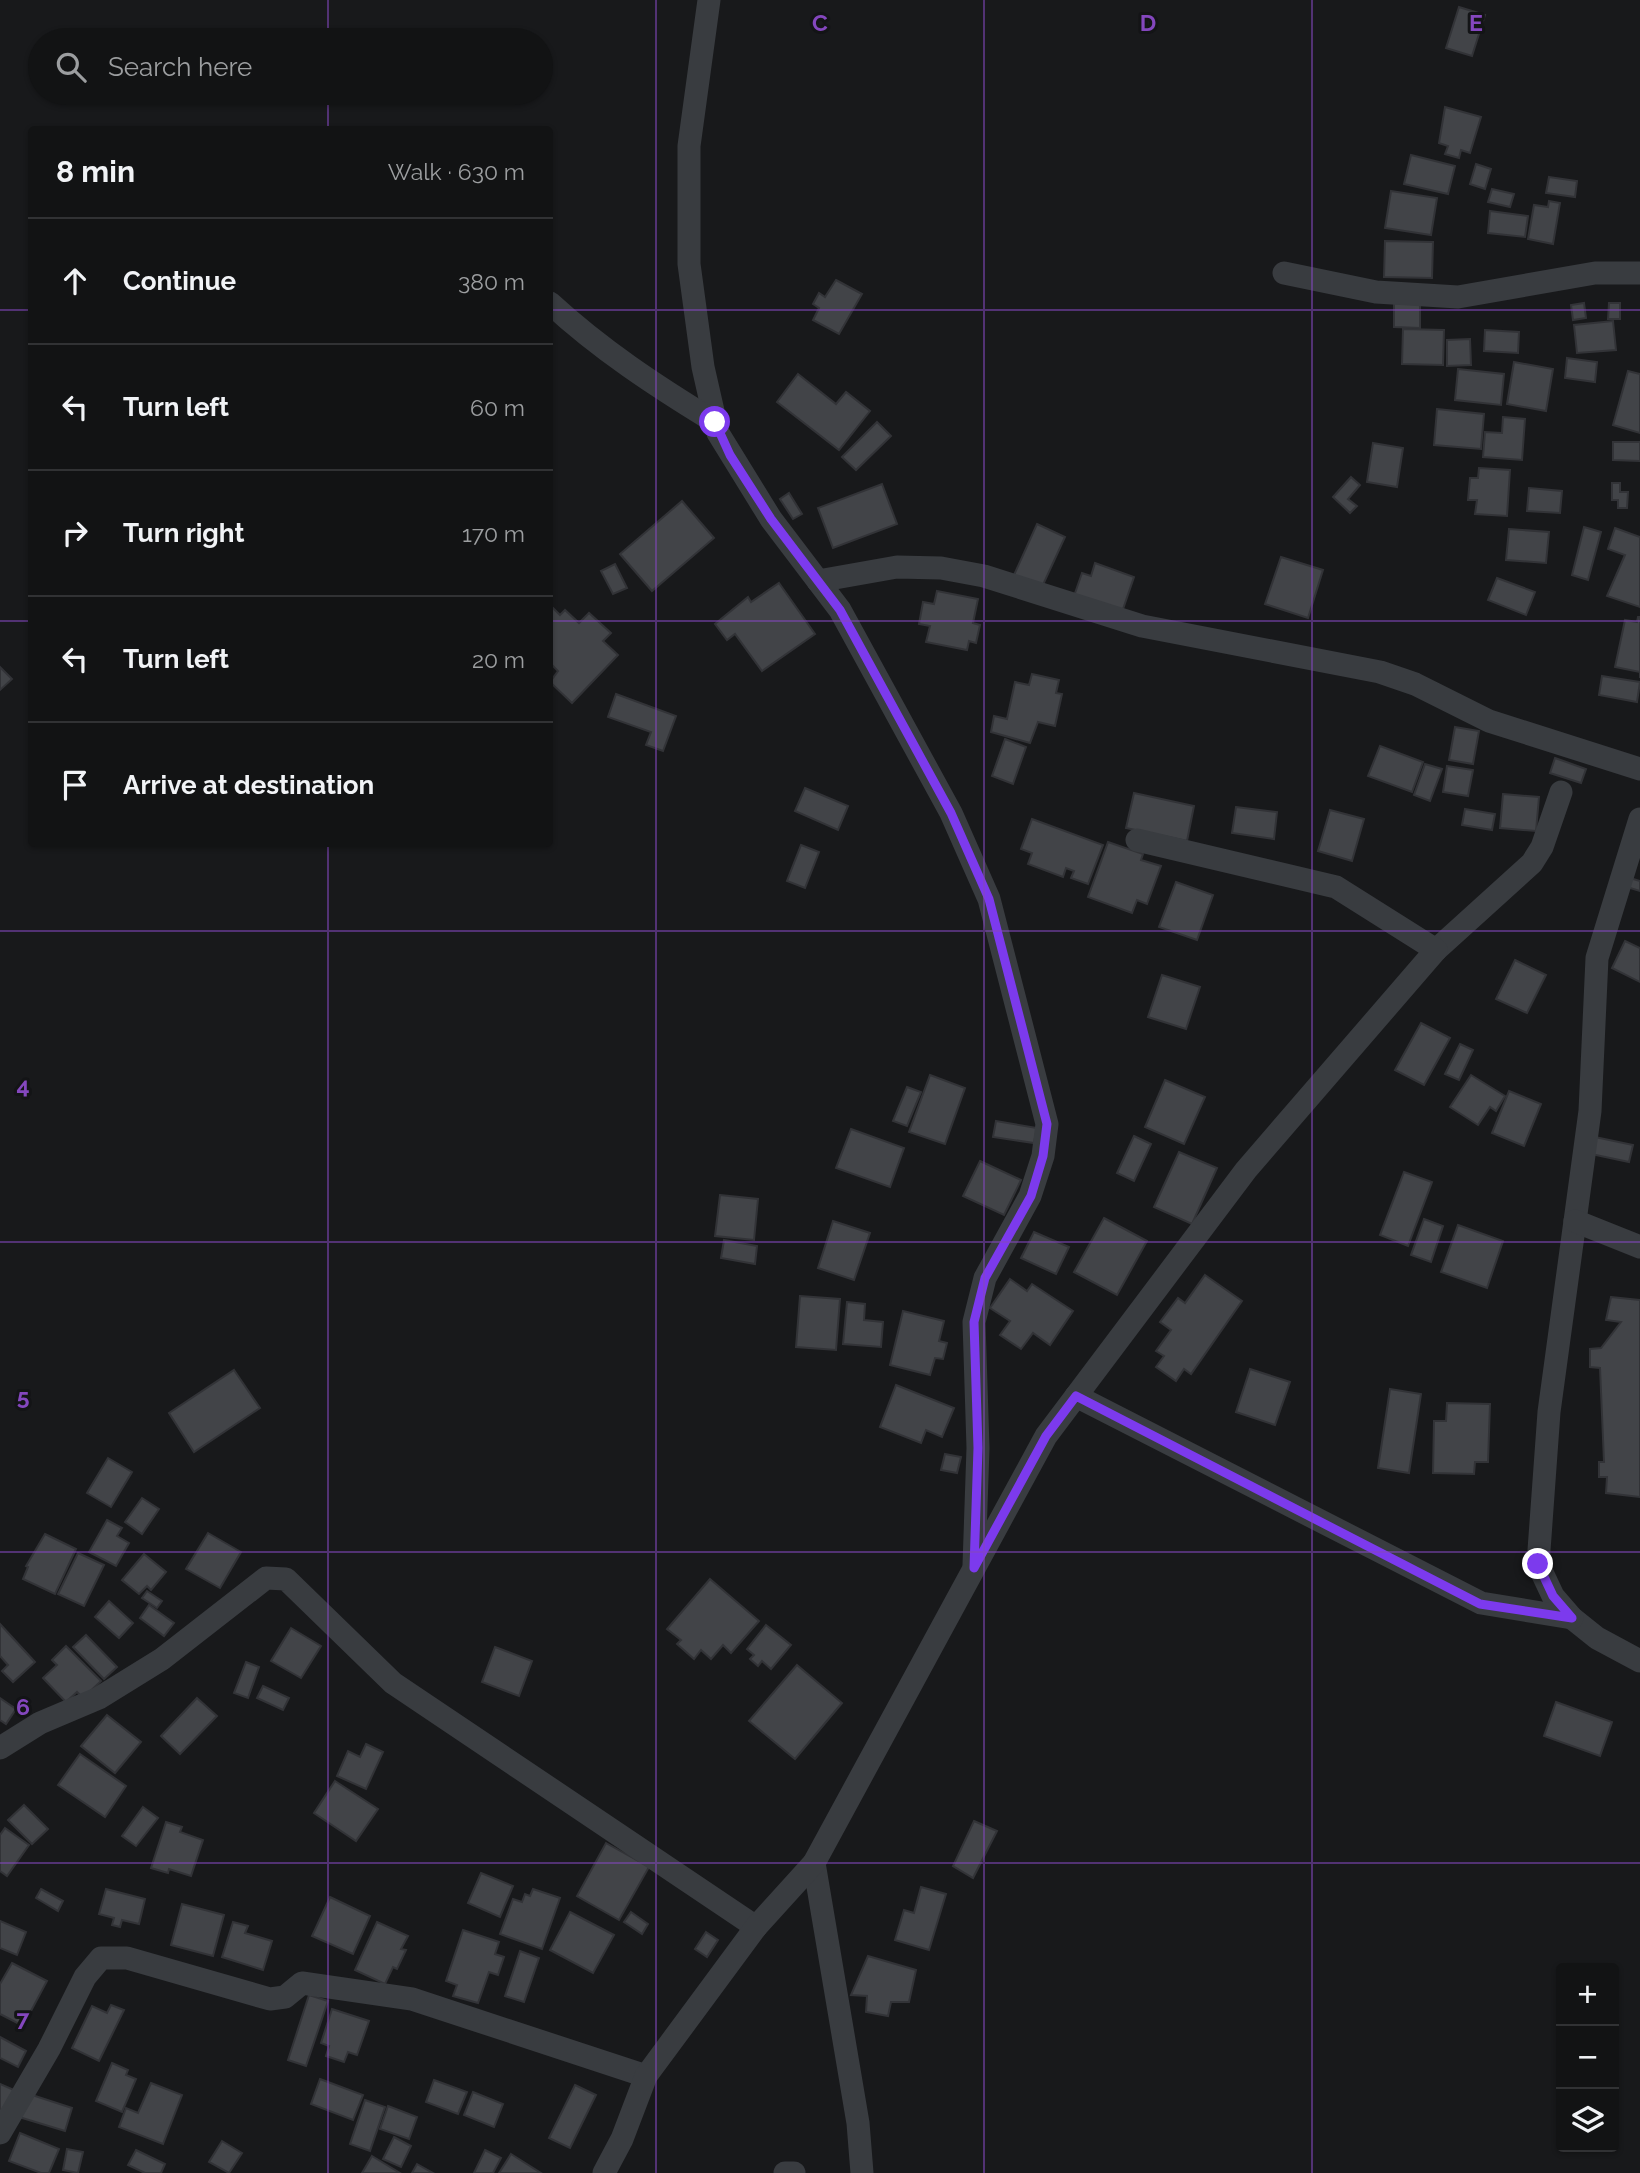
<!DOCTYPE html>
<html lang="en">
<head>
<meta charset="utf-8">
<style>
  :root { --surface:#121314; --page:#1f2022; --text:#f1f3f6; --muted:#9c9ea0; --line:#313234 }
  body { margin:0; font-family:Raleway,sans-serif; background:var(--page); color:var(--text) }
  .controls { position:absolute; right:21px; bottom:21px; display:grid; overflow:hidden; border-radius:7px; box-shadow:0 2px 5px #0004 }
  .controls button { width:63px; height:63px; display:grid; place-items:center; padding:0; border:0; border-bottom:2px solid var(--line); background:var(--surface); color:var(--text); font:35px sans-serif }
  .stop { position:absolute; width:21px; height:21px; margin:-16px; border:5px solid #7c3aed; border-radius:50%; background:#fff }
  .stop.end { background:#7c3aed; border-color:#fff; box-shadow:0 2px 7px #0008 }
  .list { margin:0; padding:0; list-style:none }
  h2 { display:flex; justify-content:space-between; align-items:center; height:91px; margin:0; padding:0 28px; font-size:30px }
  h2 small { font-size:23px; font-weight:400; color:var(--muted) }
  .list li { display:grid; grid-template-columns:46px 1fr auto; gap:21px; align-items:center; box-sizing:border-box; height:126px; padding:0 28px; border-top:2px solid var(--line) }
  .list b { display:block; font-size:26px; white-space:nowrap }
  .list em { font-size:23px; font-style:normal; color:var(--muted) }
  .icon { flex:none; width:38px; height:38px; fill:none; stroke:currentColor; stroke-width:2; stroke-linecap:round; stroke-linejoin:round }
  .map { position:relative; flex:none; width:1640px; height:2173px; overflow:hidden }
  .search { position:absolute; background:var(--surface); box-shadow:0 2px 5px #0004; left:28px; top:28px; width:525px; height:77px; display:flex; align-items:center; gap:18px; box-sizing:border-box; padding:0 24px; border-radius:38px; color:var(--muted); font-size:26px }
  .panel { position:absolute; background:var(--surface); box-shadow:0 2px 5px #0004; left:28px; top:126px; width:525px; height:721px; border-radius:7px }
  .map>svg:first-child { display:block }
  .building { fill:#424448; stroke:#323337; stroke-width:2 }
  .lines { fill:none; stroke-linecap:round; stroke-linejoin:round }
  .minor { stroke:#393c40; stroke-width:23 }
  .route { stroke:#7c3aed; stroke-width:9 }
  .grid { fill:none; stroke:#8447be; stroke-width:2; stroke-opacity:0.55 }
  .grid-label { font-size:23px; text-anchor:middle; font-weight:bold; fill:#8447be; stroke:#131416; stroke-width:6; stroke-linejoin:round; paint-order:stroke }
</style>
</head>
<body>
<div class="map">
<svg width="1640" height="2173" viewBox="0 0 1640 2173">
  <rect width="100%" height="100%" fill="#18191b"/>
  <!-- building -->
  <g class="building">
    <polygon points="1459,7 1485,15 1472,56 1446,48"/>
    <polygon points="1445,107 1481,117 1470,153 1461,150 1459,158 1445,154 1448,146 1439,143"/>
    <polygon points="1411,155 1455,166 1448,194 1404,184"/>
    <polygon points="1476,164 1491,169 1485,189 1470,184"/>
    <polygon points="1549,177 1577,181 1575,197 1546,193"/>
    <polygon points="1492,189 1514,194 1510,207 1488,202"/>
    <polygon points="1391,191 1437,198 1431,235 1385,228"/>
    <polygon points="1549,201 1560,203 1553,244 1528,239 1534,205 1548,207"/>
    <polygon points="1490,211 1528,216 1525,237 1488,233"/>
    <polygon points="1385,241 1433,242 1432,278 1384,277"/>
    <polygon points="836,280 862,294 839,334 813,320 819,308 813,304 819,293 825,297"/>
    <polygon points="1394,303 1420,304 1420,328 1394,327"/>
    <polygon points="1584,303 1586,318 1573,320 1571,305"/>
    <polygon points="1609,303 1620,303 1620,319 1608,319"/>
    <polygon points="1613,321 1616,350 1577,353 1574,325"/>
    <polygon points="1403,329 1444,330 1443,365 1402,364"/>
    <polygon points="1485,330 1519,332 1518,353 1484,351"/>
    <polygon points="1470,339 1471,365 1447,366 1447,340"/>
    <polygon points="1567,358 1597,362 1595,382 1565,378"/>
    <polygon points="1514,362 1553,369 1546,411 1507,404"/>
    <polygon points="1458,369 1504,374 1501,405 1455,400"/>
    <polygon points="1628,371 1640,374 1640,433 1613,425"/>
    <polygon points="798,374 836,404 846,392 870,411 839,450 777,402"/>
    <polygon points="1437,409 1484,414 1481,449 1434,445"/>
    <polygon points="1503,417 1525,419 1522,460 1483,457 1485,432 1502,433"/>
    <polygon points="877,422 891,436 856,470 842,457"/>
    <polygon points="1613,442 1640,442 1640,461 1613,460"/>
    <polygon points="1373,443 1403,448 1397,487 1367,482"/>
    <polygon points="1479,468 1510,470 1507,516 1475,514 1477,500 1468,500 1470,478 1478,478"/>
    <polygon points="1351,477 1360,485 1348,499 1357,506 1350,513 1333,497"/>
    <polygon points="1612,483 1620,483 1620,492 1628,492 1627,508 1618,508 1618,500 1612,500"/>
    <polygon points="882,484 897,524 833,548 818,508"/>
    <polygon points="1529,488 1562,491 1560,513 1527,511"/>
    <polygon points="789,493 802,514 793,519 780,499"/>
    <polygon points="682,501 714,538 652,591 620,554"/>
    <polygon points="1037,524 1065,537 1042,587 1014,575"/>
    <polygon points="1584,527 1601,532 1588,580 1572,575"/>
    <polygon points="1615,528 1640,537 1640,607 1607,596 1625,555 1608,549"/>
    <polygon points="1509,529 1549,532 1546,563 1506,560"/>
    <polygon points="1281,557 1323,570 1308,618 1265,604"/>
    <polygon points="1095,563 1134,577 1122,612 1074,596 1082,573 1091,576"/>
    <polygon points="615,564 627,588 613,594 601,571"/>
    <polygon points="1497,578 1535,592 1526,615 1488,600"/>
    <polygon points="779,583 815,634 762,671 735,634 727,640 715,624 748,597 751,602"/>
    <polygon points="937,591 978,599 973,623 980,625 976,643 969,641 967,650 926,642 930,626 919,624 923,602 934,604"/>
    <polygon points="552,607 560,615 565,610 579,623 589,613 611,633 603,641 618,655 572,703 550,682 558,671 550,663"/>
    <polygon points="1638,617 1640,617 1640,678 1640,672 1615,667 1625,620 1637,622"/>
    <polygon points="0,667 12,679 0,690"/>
    <polygon points="1032,674 1059,680 1056,693 1062,694 1055,726 1038,722 1030,743 991,732 994,716 1007,719 1015,682 1029,685"/>
    <polygon points="1602,676 1640,682 1637,702 1599,695"/>
    <polygon points="616,694 676,716 663,751 646,745 651,732 608,717"/>
    <polygon points="1455,727 1479,731 1473,764 1449,760"/>
    <polygon points="1005,739 1026,747 1013,784 992,776"/>
    <polygon points="1380,746 1423,762 1412,792 1368,776"/>
    <polygon points="1555,758 1586,769 1581,783 1550,773"/>
    <polygon points="1425,764 1442,769 1430,801 1414,795"/>
    <polygon points="1447,766 1473,770 1468,796 1443,792"/>
    <polygon points="805,788 848,806 838,830 795,811"/>
    <polygon points="1134,793 1194,806 1187,841 1126,828"/>
    <polygon points="1503,794 1539,797 1536,831 1500,828"/>
    <polygon points="1236,807 1277,812 1274,839 1232,833"/>
    <polygon points="1465,809 1495,814 1492,830 1462,825"/>
    <polygon points="1330,810 1364,819 1352,861 1318,851"/>
    <polygon points="1032,819 1103,845 1088,884 1071,878 1074,871 1066,868 1063,877 1028,864 1032,853 1021,849"/>
    <polygon points="1108,842 1143,854 1141,860 1161,866 1147,904 1137,900 1132,913 1088,897"/>
    <polygon points="801,845 819,852 805,888 787,881"/>
    <polygon points="1630,878 1640,881 1640,891 1627,887"/>
    <polygon points="1176,882 1213,895 1197,940 1159,927"/>
    <polygon points="1625,941 1640,948 1640,982 1612,968"/>
    <polygon points="1515,960 1546,975 1527,1013 1496,999"/>
    <polygon points="1162,975 1200,987 1186,1029 1148,1017"/>
    <polygon points="1421,1023 1450,1038 1424,1085 1395,1070"/>
    <polygon points="1460,1044 1473,1050 1459,1080 1445,1074"/>
    <polygon points="930,1075 965,1088 945,1144 909,1132"/>
    <polygon points="1471,1075 1505,1096 1496,1111 1490,1107 1478,1125 1450,1107"/>
    <polygon points="1165,1080 1205,1097 1184,1144 1145,1127"/>
    <polygon points="907,1087 921,1092 907,1126 893,1121"/>
    <polygon points="1509,1091 1541,1104 1524,1146 1492,1133"/>
    <polygon points="996,1121 1037,1128 1034,1143 993,1137"/>
    <polygon points="851,1129 904,1148 890,1187 836,1168"/>
    <polygon points="1134,1136 1151,1144 1134,1181 1117,1173"/>
    <polygon points="1595,1137 1633,1145 1629,1162 1591,1154"/>
    <polygon points="1179,1152 1217,1168 1192,1224 1154,1207"/>
    <polygon points="980,1161 1021,1180 1004,1215 963,1196"/>
    <polygon points="1404,1172 1432,1182 1408,1246 1380,1235"/>
    <polygon points="720,1195 758,1199 754,1240 715,1236"/>
    <polygon points="1104,1218 1147,1241 1117,1295 1074,1272"/>
    <polygon points="1424,1219 1443,1226 1431,1262 1411,1255"/>
    <polygon points="833,1221 870,1233 854,1280 818,1268"/>
    <polygon points="1458,1225 1503,1241 1487,1288 1441,1272"/>
    <polygon points="1034,1232 1069,1247 1056,1274 1021,1258"/>
    <polygon points="724,1240 757,1246 755,1264 721,1258"/>
    <polygon points="1205,1275 1242,1301 1191,1374 1184,1369 1176,1381 1156,1367 1164,1356 1156,1351 1171,1330 1160,1322 1178,1298 1185,1303"/>
    <polygon points="1010,1279 1027,1291 1032,1284 1073,1311 1050,1345 1033,1333 1021,1349 1000,1335 1010,1321 990,1308"/>
    <polygon points="800,1296 840,1299 836,1350 796,1347"/>
    <polygon points="1611,1297 1640,1300 1640,1497 1606,1493 1607,1477 1599,1477 1599,1462 1604,1462 1600,1368 1590,1367 1590,1349 1601,1348 1621,1322 1606,1320"/>
    <polygon points="847,1302 865,1304 864,1320 883,1322 881,1347 843,1344"/>
    <polygon points="903,1311 944,1321 939,1341 947,1343 943,1359 935,1358 930,1375 890,1365"/>
    <polygon points="1250,1369 1290,1382 1275,1425 1236,1412"/>
    <polygon points="234,1370 260,1408 194,1452 169,1413"/>
    <polygon points="896,1385 954,1408 942,1437 926,1430 921,1443 880,1427"/>
    <polygon points="1390,1389 1421,1394 1409,1473 1378,1468"/>
    <polygon points="1447,1403 1490,1404 1488,1462 1475,1462 1474,1474 1433,1473 1434,1421 1446,1421"/>
    <polygon points="945,1454 961,1457 957,1473 941,1470"/>
    <polygon points="108,1458 132,1472 111,1507 87,1493"/>
    <polygon points="142,1498 159,1509 142,1534 125,1522"/>
    <polygon points="107,1520 122,1528 117,1536 129,1543 116,1566 89,1552"/>
    <polygon points="208,1533 241,1552 220,1588 186,1569"/>
    <polygon points="45,1534 76,1549 55,1594 23,1579 28,1567 26,1566"/>
    <polygon points="78,1553 104,1565 84,1606 58,1594"/>
    <polygon points="144,1554 166,1572 151,1590 147,1586 139,1594 122,1580"/>
    <polygon points="710,1579 759,1621 731,1653 723,1645 711,1659 701,1650 694,1659 677,1644 681,1640 667,1629"/>
    <polygon points="147,1591 162,1601 157,1608 142,1598"/>
    <polygon points="109,1601 133,1623 119,1638 95,1617"/>
    <polygon points="149,1605 174,1623 164,1636 140,1618"/>
    <polygon points="0,1624 35,1662 13,1682 2,1671 8,1665 0,1656"/>
    <polygon points="766,1625 791,1645 771,1669 762,1661 758,1666 750,1659 754,1655 747,1649"/>
    <polygon points="291,1628 321,1646 301,1678 271,1661"/>
    <polygon points="86,1635 117,1667 104,1679 73,1647"/>
    <polygon points="66,1646 101,1681 83,1698 77,1692 66,1702 43,1678 57,1665 52,1660"/>
    <polygon points="495,1647 532,1661 519,1696 482,1682"/>
    <polygon points="246,1662 259,1667 248,1698 234,1693"/>
    <polygon points="797,1665 842,1703 795,1759 749,1721"/>
    <polygon points="263,1686 289,1698 283,1710 257,1698"/>
    <polygon points="0,1698 16,1709 6,1724 0,1720"/>
    <polygon points="197,1698 217,1716 180,1754 161,1736"/>
    <polygon points="1556,1702 1612,1722 1600,1756 1544,1736"/>
    <polygon points="107,1715 141,1742 115,1773 81,1746"/>
    <polygon points="366,1744 383,1752 366,1789 337,1776 348,1751 360,1757"/>
    <polygon points="80,1754 126,1786 105,1817 58,1785"/>
    <polygon points="335,1781 378,1809 356,1841 314,1813"/>
    <polygon points="24,1805 48,1829 32,1844 8,1820"/>
    <polygon points="143,1807 158,1818 136,1846 122,1836"/>
    <polygon points="974,1821 997,1831 973,1878 953,1866"/>
    <polygon points="166,1822 182,1827 180,1832 203,1840 191,1876 169,1869 168,1873 151,1868"/>
    <polygon points="5,1828 29,1845 7,1876 0,1871 0,1835"/>
    <polygon points="606,1843 649,1867 619,1920 577,1896"/>
    <polygon points="481,1873 513,1886 500,1917 468,1903"/>
    <polygon points="921,1887 946,1894 929,1950 895,1940 904,1910 914,1913"/>
    <polygon points="41,1889 63,1901 58,1911 36,1898"/>
    <polygon points="106,1889 145,1899 139,1924 122,1920 120,1927 112,1925 114,1918 99,1914"/>
    <polygon points="533,1889 560,1898 542,1949 500,1934 513,1899 522,1902 525,1894 530,1896"/>
    <polygon points="330,1897 370,1916 353,1954 312,1936"/>
    <polygon points="182,1904 224,1915 213,1956 171,1945"/>
    <polygon points="570,1912 614,1935 593,1973 550,1950"/>
    <polygon points="631,1912 648,1924 642,1934 624,1922"/>
    <polygon points="0,1921 26,1932 17,1955 0,1948"/>
    <polygon points="233,1922 248,1926 245,1933 272,1941 263,1970 222,1957"/>
    <polygon points="377,1922 408,1936 401,1949 406,1950 397,1969 393,1967 385,1984 355,1970"/>
    <polygon points="463,1930 499,1942 495,1954 504,1957 498,1975 489,1972 478,2003 453,1996 457,1985 446,1981"/>
    <polygon points="706,1932 718,1940 707,1957 695,1949"/>
    <polygon points="520,1951 539,1958 524,2002 505,1996"/>
    <polygon points="868,1956 916,1970 909,2002 891,2002 888,2016 866,2012 867,1996 851,1995"/>
    <polygon points="12,1963 47,1981 23,2026 0,2014 0,1984"/>
    <polygon points="309,1995 328,2001 306,2066 288,2060"/>
    <polygon points="111,2005 124,2010 99,2061 72,2048 92,2006 107,2013"/>
    <polygon points="332,2009 369,2021 357,2055 348,2052 344,2062 326,2056 329,2046 321,2043"/>
    <polygon points="0,2037 26,2051 18,2067 0,2058"/>
    <polygon points="112,2063 128,2070 126,2075 136,2079 122,2112 96,2101"/>
    <polygon points="320,2079 363,2095 353,2120 311,2104"/>
    <polygon points="434,2080 467,2092 458,2114 426,2102"/>
    <polygon points="151,2083 182,2095 163,2144 119,2127 126,2108 138,2113"/>
    <polygon points="0,2084 14,2090 4,2112 0,2110"/>
    <polygon points="575,2085 596,2095 570,2148 549,2138"/>
    <polygon points="473,2092 503,2104 494,2127 464,2115"/>
    <polygon points="26,2093 72,2108 65,2131 19,2117"/>
    <polygon points="365,2100 385,2107 370,2151 350,2144"/>
    <polygon points="388,2106 417,2117 409,2139 380,2129"/>
    <polygon points="20,2133 59,2149 49,2173 41,2173 9,2161"/>
    <polygon points="394,2137 411,2146 401,2167 383,2159"/>
    <polygon points="222,2141 242,2153 229,2173 209,2162"/>
    <polygon points="67,2149 83,2152 78,2173 63,2170"/>
    <polygon points="136,2150 165,2164 161,2173 145,2173 128,2165"/>
    <polygon points="485,2150 501,2158 493,2173 474,2173"/>
    <polygon points="511,2154 541,2173 499,2173"/>
    <polygon points="372,2156 400,2173 362,2173"/>
    <polygon points="417,2164 433,2173 412,2173"/>
  </g>
  <g class="lines">
    <!-- minor -->
    <g class="minor">
      <polyline points="709,0 689,146 689,264 703,367 718,433 771,519 840,610 951,813 989,899 1047,1124 1043,1156 1030,1196 985,1278 974,1322 978,1448 974,1565"/>
      <polyline points="1284,273 1376,292 1458,297 1595,273 1640,273"/>
      <path d="M550 303C601 350 656 386 715 422"/>
      <polyline points="818,581 897,567 941,568 984,576 1142,626 1380,672 1415,684 1489,721 1640,769"/>
      <polyline points="1640,819 1597,958 1590,1111 1549,1412 1538,1564 1553,1596 1572,1618 1597,1638 1640,1661"/>
      <polyline points="1436,950 1532,863 1542,847 1561,792"/>
      <polyline points="1575,1221 1640,1247"/>
      <polyline points="1076,1396 1481,1603 1572,1618"/>
      <polyline points="0,1748 40,1723 99,1698 162,1659 266,1578 286,1579 393,1683 756,1927"/>
      <polyline points="814,1863 858,2123 862,2173"/>
      <polyline points="0,2133 49,2049 85,1977 101,1958 127,1958 270,1999 285,1997 302,1983 412,1999 646,2076"/>
      <polyline points="604,2173 622,2139 646,2076 756,1927 814,1863 1046,1436 1246,1170 1436,950 1336,887 1137,840"/>
      <polyline points="785,2173 794,2173"/>
    </g>
  </g>
  <g class="lines">
    <!-- route -->
    <polyline class="route" points="715,422 730,455 771,519 840,610 951,813 989,899 1047,1124 1043,1156 1031,1196 985,1278 974,1322 978,1448 974,1568 1046,1436 1076,1396 1480,1604 1572,1618 1553,1596 1538,1564"/>
  </g>
  <!-- grid -->
  <path class="grid" d="M328 0V40M656 0V2173M984 0V2173M1312 0V2173M328 93V130M0 310H32M550 310H1640M0 621H32M550 621H1640M328 844V2173M0 931H1640M0 1242H1640M0 1552H1640M0 1863H1640"/>
  <g class="grid-label">
    <text x="820" y="31">C</text>
    <text x="1148" y="31">D</text>
    <text x="1476" y="31">E</text>
    <text x="23" y="1094">4</text>
    <text x="23" y="1405">5</text>
    <text x="23" y="1715">6</text>
    <text x="23" y="2026">7</text>
  </g>
</svg>
<div class="controls">
<button>+</button>
<button>−</button>
<button><svg class="icon" aria-label="layers" viewBox="0 0 24 24"><path d="M12 4l9 5-9 5-9-5zM3 14l9 5 9-5"/></svg></button>
</div>
<div class="stop" style="left:715px;top:422px"></div>
<div class="stop end" style="left:1538px;top:1564px"></div>
<div class="search"><svg class="icon" aria-label="search" viewBox="0 0 24 24"><circle cx="10" cy="10" r="6"/><path d="M15 15l6 6"/></svg>Search here</div>
<section class="panel">
<h2>8 min<small>Walk · 630 m</small></h2>
<ul class="list">
<li><svg class="icon" aria-label="ahead" viewBox="0 0 24 24"><path d="M12 20V5M6 11l6-6 6 6"/></svg><div><b>Continue</b></div><em>380 m</em></li>
<li><svg class="icon" aria-label="left" viewBox="0 0 24 24"><path d="M17 20v-9H6M10 6l-5 5 5 5"/></svg><div><b>Turn left</b></div><em>60 m</em></li>
<li><svg class="icon" aria-label="right" viewBox="0 0 24 24"><path d="M7 20v-9h11M14 6l5 5-5 5"/></svg><div><b>Turn right</b></div><em>170 m</em></li>
<li><svg class="icon" aria-label="left" viewBox="0 0 24 24"><path d="M17 20v-9H6M10 6l-5 5 5 5"/></svg><div><b>Turn left</b></div><em>20 m</em></li>
<li><svg class="icon" aria-label="arrive" viewBox="0 0 24 24"><path d="M6 21V4h12l-3 4 3 4H6"/></svg><div><b>Arrive at destination</b></div></li>
</ul>
</section>
</div>
</body>
</html>
